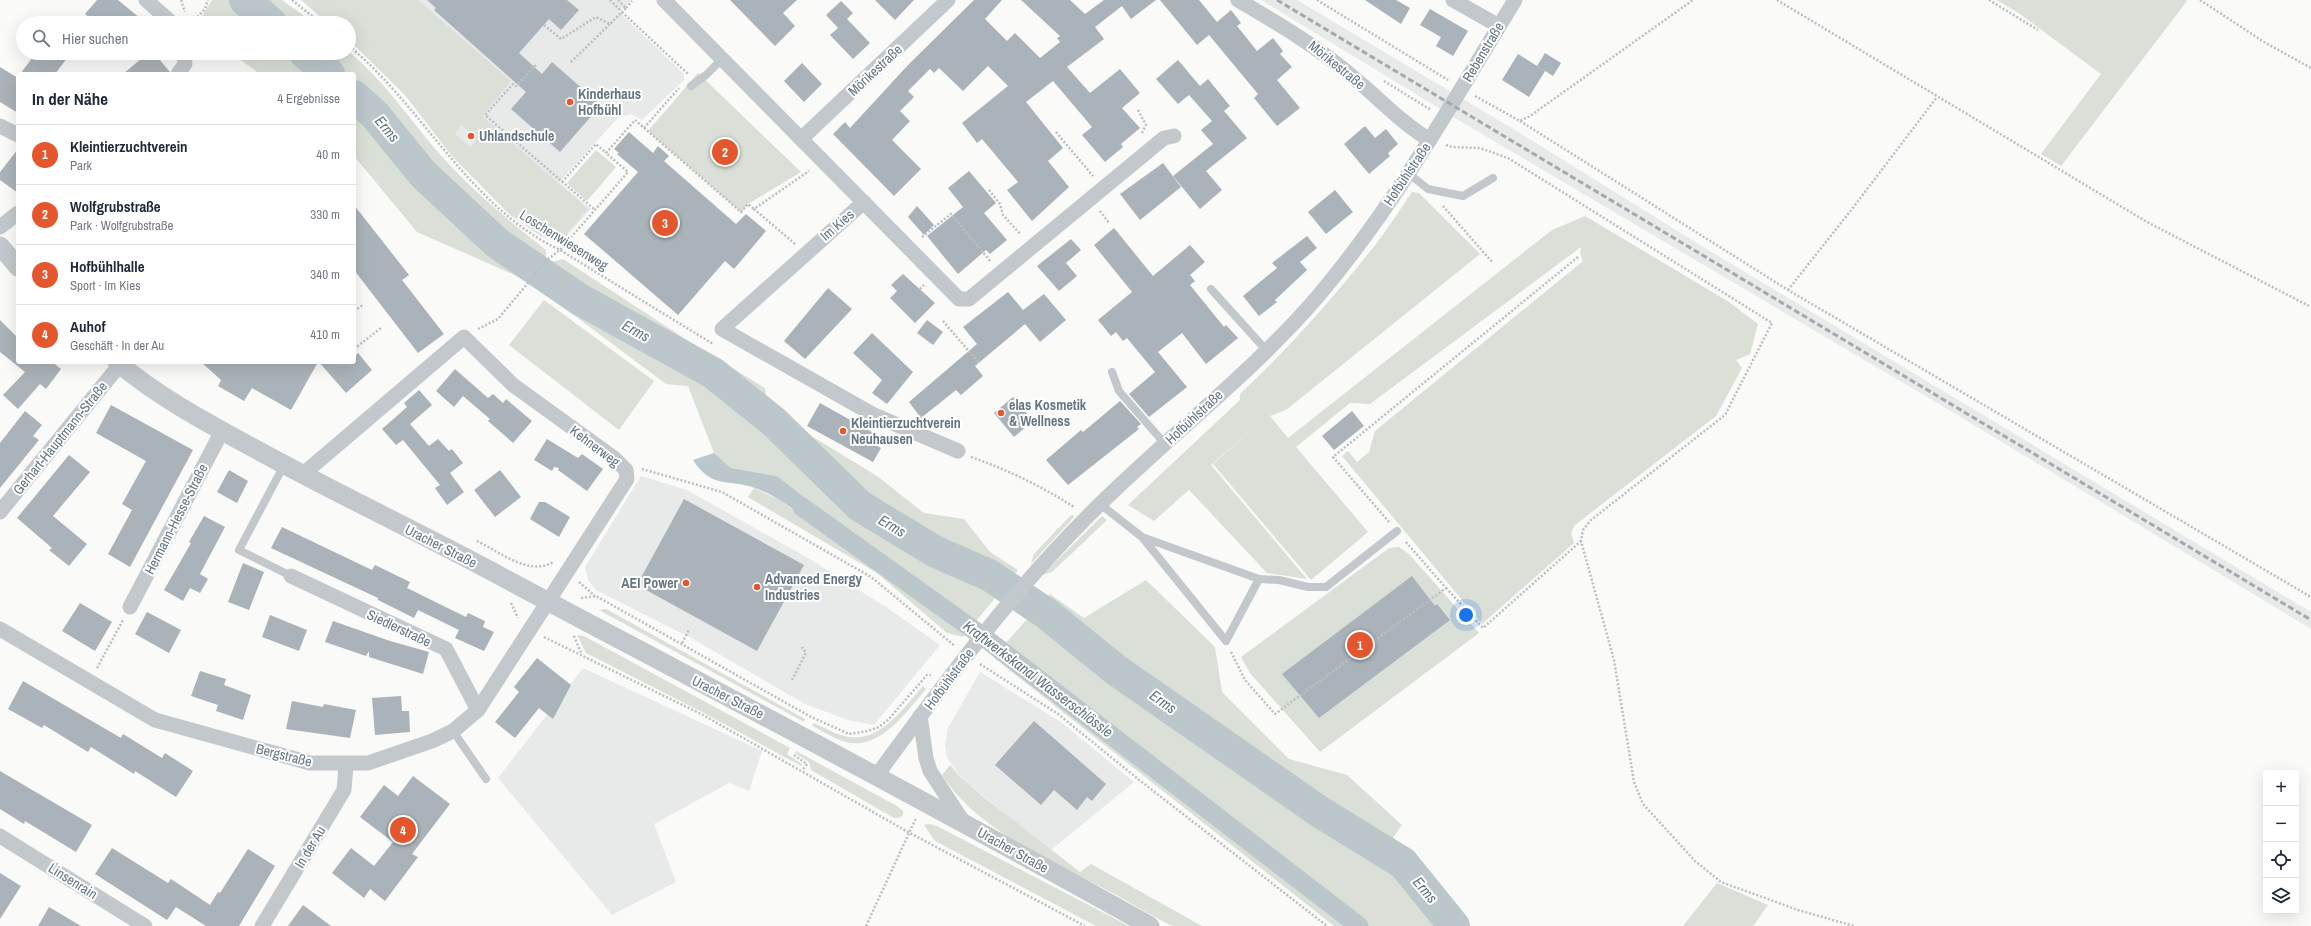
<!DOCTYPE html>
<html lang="de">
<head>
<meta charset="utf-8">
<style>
  :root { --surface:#fff; --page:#f2f2f3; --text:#1f2937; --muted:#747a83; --line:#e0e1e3; --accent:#e4572e }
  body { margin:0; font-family:"Archivo Narrow",sans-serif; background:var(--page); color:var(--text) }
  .controls { position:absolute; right:12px; bottom:12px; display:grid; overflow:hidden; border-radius:4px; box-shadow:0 4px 16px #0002 }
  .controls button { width:36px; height:36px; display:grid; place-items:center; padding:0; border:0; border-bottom:1px solid var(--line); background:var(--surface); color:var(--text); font:20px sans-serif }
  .you { position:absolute; left:1466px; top:615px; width:14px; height:14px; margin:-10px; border:3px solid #fff; border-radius:50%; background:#1a73e8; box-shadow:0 0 0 6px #1a73e833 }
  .badge { display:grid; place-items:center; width:26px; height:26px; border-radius:50%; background:var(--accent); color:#fff; font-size:13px; font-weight:700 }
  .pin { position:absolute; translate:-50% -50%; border:2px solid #fff; box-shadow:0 1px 4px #0006 }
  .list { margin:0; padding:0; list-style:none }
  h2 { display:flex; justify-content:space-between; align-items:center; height:52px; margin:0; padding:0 16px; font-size:17px }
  h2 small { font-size:13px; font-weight:400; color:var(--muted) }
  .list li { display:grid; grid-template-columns:26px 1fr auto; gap:12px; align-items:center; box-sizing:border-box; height:60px; padding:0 16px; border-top:1px solid var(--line) }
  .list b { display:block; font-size:15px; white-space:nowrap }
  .list p { margin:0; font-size:13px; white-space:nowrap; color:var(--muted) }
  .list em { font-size:13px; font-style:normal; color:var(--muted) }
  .icon { flex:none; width:22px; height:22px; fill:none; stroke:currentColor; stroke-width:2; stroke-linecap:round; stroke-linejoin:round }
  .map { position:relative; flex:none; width:2311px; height:926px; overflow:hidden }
  .search { position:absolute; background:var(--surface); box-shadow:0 4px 16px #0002; left:16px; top:16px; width:340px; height:44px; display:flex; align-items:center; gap:10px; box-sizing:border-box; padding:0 14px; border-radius:22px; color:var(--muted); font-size:15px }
  .panel { position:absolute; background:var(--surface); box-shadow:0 4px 16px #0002; left:16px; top:72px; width:340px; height:292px; border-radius:4px }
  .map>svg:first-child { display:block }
  .built { fill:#e8e9e9 }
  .green { fill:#dadfd7; fill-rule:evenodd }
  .water { fill:#bbc7cb }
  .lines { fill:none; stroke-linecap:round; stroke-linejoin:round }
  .canal { stroke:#bbc7cb; stroke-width:19 }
  .river { stroke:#bbc7cb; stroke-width:32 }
  .building { fill:#aab3b9 }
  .path { stroke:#bbbfc2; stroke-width:2.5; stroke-dasharray:2 2; stroke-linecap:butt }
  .service { stroke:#c3c8cc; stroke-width:8 }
  .minor { stroke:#c3c8cc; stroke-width:15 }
  .tertiary { stroke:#c3c8cc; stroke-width:19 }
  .rail { stroke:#a2aab0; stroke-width:3; stroke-dasharray:6 3; stroke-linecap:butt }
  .poi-dot { fill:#e4572e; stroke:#fff; stroke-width:1.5 }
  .labels { text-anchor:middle; stroke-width:4; stroke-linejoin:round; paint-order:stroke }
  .street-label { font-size:14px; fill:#657683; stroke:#fff }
  .poi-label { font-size:14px; font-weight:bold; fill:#657683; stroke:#fff; text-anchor:start }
  .water-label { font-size:15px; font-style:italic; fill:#60757c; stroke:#fff }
</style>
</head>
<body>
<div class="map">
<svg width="2311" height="926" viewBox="0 0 2311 926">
  <rect width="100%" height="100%" fill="#fafaf8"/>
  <!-- built -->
  <g class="built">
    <polygon points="301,0 631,0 619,12 683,73 685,79 642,120 632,114 618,118 559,182 591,209 562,241 541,236 509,214 452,156 405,95 349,40 349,23 328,23"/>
    <polygon points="1261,0 1297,0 1515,130 1700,245 2311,612 2311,629 1944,407 1460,121"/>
    <polygon points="641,476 687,490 808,558 886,607 940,645 874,725 848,720 805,704 693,639 596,590 588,580 585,567"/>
    <polygon points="583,668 762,751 749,791 729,783 654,824 676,882 612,915 498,778"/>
    <polygon points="980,672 1061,722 1134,782 1050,851 958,775 947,757 945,746 948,728"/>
  </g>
  <!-- green -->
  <g class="green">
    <polygon points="212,0 282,0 314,23 198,23"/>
    <path d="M301 0H418L511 81 482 116 588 209 567 233 568 235 562 241 541 236 509 214 452 156 405 95 349 40V23H328ZM461 125 477 139 470 147 455 134Z"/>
    <polygon points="1997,0 2186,0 2187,1 2061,166 2041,154 2101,74 2020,14"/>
    <path d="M349 52C387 83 413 125 446 161 476 194 511 222 546 250V257L526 280 417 232 354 156V74H260L231 53Z"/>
    <polygon points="698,73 801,172 748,204 741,212 648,131"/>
    <polygon points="596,150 616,167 587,201 567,183"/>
    <path d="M1412 192 1419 193 1480 254 1286 410 1270 416 1288 438 1552 230 1585 216 1729 302 1758 324 1750 354 1736 360 1742 368 1716 416 1575 525 1571 533 1574 543 1482 624 1342 456 1348 451 1357 462 1369 452 1375 431 1583 261 1580 253 1581 247 1370 404 1350 403 1296 447 1368 532 1311 580 1213 464 1267 417 1211 465 1307 579 1267 573 1189 490 1154 521 1128 505 1240 400V394C1291 346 1337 294 1379 240 1391 224 1401 208 1412 192Z"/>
    <polygon points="563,259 687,340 765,388 767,400 782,418 877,476 924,513 964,519 990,552 1018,570 963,637 947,633 877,573 748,497 754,488 781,501 818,527 777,476 731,468 714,453 688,386 666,384 547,295 531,285 551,262"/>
    <polygon points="544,300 654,381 619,430 509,345"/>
    <polygon points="1074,515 1074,517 1031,564 1034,554 1070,516"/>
    <polygon points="1102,516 1107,520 1052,572 1042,575"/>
    <polygon points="1399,547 1409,554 1479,633 1320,752 1250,673 1241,657 1389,548"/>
    <polygon points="1146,580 1215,647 1222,692 1289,759 1347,775 1402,825 1388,845 1453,913 1469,926 1334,926 993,657 1050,594 1084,618"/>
    <polygon points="606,609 805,719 804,722 599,610"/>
    <polygon points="577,635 584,636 790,748 787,754 802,764 801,766 704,713 586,653"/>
    <path d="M923 686 926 689C907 711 880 751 846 742 834 739 823 731 812 726L814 723C825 728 837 735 849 737 881 742 904 707 923 686Z"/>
    <polygon points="796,751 897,806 903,811 903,815 899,818 894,818 811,770 809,762 795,753"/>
    <path d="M950 765 958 775 986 799 1080 872 1091 864 1202 926C1193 926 1183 926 1174 926 1163 923 1131 903 1118 896 1060 864 979 833 942 775Z"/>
    <polygon points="929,824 937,826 1129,926 1096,926 935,841 924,825"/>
    <polygon points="1717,883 1768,905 1753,926 1683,926"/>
  </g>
  <!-- water -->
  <path class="water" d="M714 453 731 468 777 476 829 517 818 527C798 513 778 496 755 488 727 478 713 490 693 460Z"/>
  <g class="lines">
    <!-- canal -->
    <polyline class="canal" points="802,507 985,638 1359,926"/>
    <!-- river -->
    <g class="river">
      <polyline points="245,0 271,23"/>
      <polyline points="305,53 329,74"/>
      <polyline points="354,96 375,115 423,174 497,243 579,299 713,373 774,422 860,506 936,552 989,575 1047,614 1116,670 1320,812 1403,863 1454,926"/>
    </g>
  </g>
  <!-- building -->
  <g class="building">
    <polygon points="97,0 118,0 146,23 96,23 85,14"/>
    <polygon points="427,0 567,0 579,10 561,30 549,19 519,53 542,74 552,62 601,105 560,152 511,109 526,92 434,10 436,8"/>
    <polygon points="730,0 797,0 783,13 795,26 775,46"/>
    <polygon points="875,0 914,0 895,20"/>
    <polygon points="974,0 1002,0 985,19 1007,41 1015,33 1040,58 1060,42 1057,38 1060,36 1021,0 1070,0 1085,14 1104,0 1156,0 1131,19 1122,6 1095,27 1104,39 1067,67 1090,93 1120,69 1140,93 1122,108 1140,128 1121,144 1123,147 1105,162 1082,135 1092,127 1053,81 1026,102 1063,148 1048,161 1069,187 1032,221 1007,190 1018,182 982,139 977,143 962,123 1008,86 988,66 963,91 939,68 934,73 930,69 908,91 914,97 900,111 910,121 892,140 921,169 894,196 833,134 845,122 850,128 908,65"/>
    <polygon points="1160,0 1199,0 1217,22 1231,10 1241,23 1237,26 1257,51 1273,38 1283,51 1280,54 1292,67 1277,80 1300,108 1277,126 1254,98 1258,94 1209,35 1197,45"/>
    <polygon points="1365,0 1396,0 1410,8 1401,24"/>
    <polygon points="841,1 853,13 847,19 870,43 853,59 830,35 838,28 826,15"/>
    <polygon points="1430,9 1468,31 1453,56 1436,46 1441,37 1420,25"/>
    <polygon points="36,53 71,53 55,74 20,74"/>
    <polygon points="148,53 154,53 170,72 169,74 123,74"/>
    <polygon points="1545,53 1561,63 1553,76 1537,66"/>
    <polygon points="1518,54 1545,71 1529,97 1502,80"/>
    <polygon points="1178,60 1200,86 1208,79 1230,106 1224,111 1247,138 1206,171 1222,190 1200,209 1173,176 1213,144 1201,130 1212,121 1189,95 1178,104 1156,79"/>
    <polygon points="802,63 822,84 804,102 784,81"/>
    <polygon points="0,67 18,78 18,113 0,102"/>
    <polygon points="1365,126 1375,138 1386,129 1398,144 1388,153 1390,156 1369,174 1344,144"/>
    <polygon points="629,132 653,153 658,146 669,156 664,161 736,224 746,214 766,231 734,269 725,261 678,315 584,234 638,172 617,154 619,153 614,149"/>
    <polygon points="18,149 18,193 0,180 0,172"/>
    <polygon points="1163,163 1181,187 1140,220 1120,194"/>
    <polygon points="969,171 996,203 984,213 1007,240 990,254 986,250 958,274 927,236 963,207 948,188"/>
    <polygon points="1335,190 1353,212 1326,234 1308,212"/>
    <polygon points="354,205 409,275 402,280 444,334 418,353 354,270"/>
    <polygon points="917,206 934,225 924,235 908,217"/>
    <polygon points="1114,228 1153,276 1190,245 1205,262 1190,275 1195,281 1190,285 1224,327 1226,325 1238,338 1206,364 1182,333 1158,352 1187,387 1149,417 1129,394 1155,372 1127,338 1123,341 1116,332 1111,336 1098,320 1132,292 1094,245"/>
    <polygon points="1307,236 1317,248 1300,262 1307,270 1275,300 1277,302 1259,316 1243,296 1277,268 1272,263"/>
    <polygon points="1071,239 1081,250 1066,263 1077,276 1059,291 1037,266"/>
    <polygon points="903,274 935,303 915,323 890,298 897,291 891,285"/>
    <polygon points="828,288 852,309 805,359 784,341"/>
    <polygon points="1008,292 1023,310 1044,294 1066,320 1040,342 1025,324 975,366 983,376 961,395 956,390 921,418 909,402 977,344 963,327"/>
    <polygon points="0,320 18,338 18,362 52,362 61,369 46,389 40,384 18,409 3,395 25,372 0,352"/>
    <polygon points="927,320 943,332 933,345 917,333"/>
    <polygon points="872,333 913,372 887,404 872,393 882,380 853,353"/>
    <polygon points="358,353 372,370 346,393 319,362 354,362 354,357"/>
    <polygon points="201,362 318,362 291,410 252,388 244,401 218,386 221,380"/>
    <polygon points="455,369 488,398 493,394 503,403 506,399 532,421 513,443 488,421 490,419 463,396 454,407 436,391"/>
    <polygon points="419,390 432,405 410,424 429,446 438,439 449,451 452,449 463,463 450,473 464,492 447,505 435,488 440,485 403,440 396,445 382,429 407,407 404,403"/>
    <polygon points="1013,397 1033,421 1014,437 994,413"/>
    <polygon points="1120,401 1141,424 1137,427 1139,429 1068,485 1046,460 1081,430 1083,432"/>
    <polygon points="820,403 879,436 874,444 881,448 873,462 807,426"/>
    <polygon points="111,405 193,450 130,567 108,554 132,510 122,504 146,461 96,433"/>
    <polygon points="25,411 42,425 33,436 39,440 0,488 0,443"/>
    <polygon points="1352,411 1364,426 1334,450 1322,436"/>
    <polygon points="547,439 578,458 582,454 603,469 587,491 558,470 559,468 554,467 552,471 534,460"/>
    <polygon points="69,455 90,472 53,516 87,544 69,566 49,550 52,548 17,518"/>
    <polygon points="229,470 248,481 237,503 217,492"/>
    <polygon points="500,470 521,497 495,517 474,490"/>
    <polygon points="684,499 804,565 757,651 637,585"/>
    <polygon points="539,502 545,502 570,517 559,537 530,519"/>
    <polygon points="204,516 225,527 200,574 208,579 200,593 190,588 183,601 164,590 191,543 189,542"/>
    <polygon points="282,527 372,570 375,565 410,582 407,588 466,617 468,613 485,621 483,627 494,632 484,651 455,638 459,630 418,610 414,618 378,600 378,598 271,548"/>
    <polygon points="243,563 264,572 249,610 228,602"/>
    <polygon points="1412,576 1435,606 1437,604 1450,620 1319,718 1282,674"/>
    <polygon points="80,603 112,622 95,651 62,631"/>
    <polygon points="147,612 181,630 169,653 135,634"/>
    <polygon points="270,615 307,630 299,651 262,637"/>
    <polygon points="333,621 390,641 429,652 423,674 369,657 369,651 366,656 325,642"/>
    <polygon points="537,658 571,685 553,719 539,708 515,738 495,722 519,692 514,687"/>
    <polygon points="200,671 226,679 224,685 251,695 243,720 216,711 218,705 191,696"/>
    <polygon points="23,681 121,738 123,734 162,758 165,753 193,771 176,797 135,771 134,774 91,747 88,752 44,725 42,728 8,709"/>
    <polygon points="401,696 402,711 409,711 410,732 375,735 372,698"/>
    <polygon points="292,701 323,707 324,704 356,710 350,738 286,729"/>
    <polygon points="1034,721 1106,784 1092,801 1087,797 1077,810 1054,790 1041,805 995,765"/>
    <polygon points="0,771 92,825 76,852 25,821 24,824 0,809"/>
    <polygon points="413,776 450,804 412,854 418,857 385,901 370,889 364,898 332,873 351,848 374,866 393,842 360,817 384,785 398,796"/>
    <polygon points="112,848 168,883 171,879 210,905 218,892 220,893 248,849 275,866 239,926 206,926 176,907 167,920 95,874"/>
    <polygon points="0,873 21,886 0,919"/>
    <polygon points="303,905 331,926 288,926"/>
    <polygon points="49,907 81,926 38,926"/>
  </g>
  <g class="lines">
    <!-- path -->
    <g class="path">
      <polyline points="181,0 185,12"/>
      <polyline points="292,0 321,23"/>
      <polyline points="429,0 431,1"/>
      <polyline points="610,0 622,12 626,8 618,0"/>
      <polyline points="1317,0 1448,80"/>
      <polyline points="1777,0 2147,222 2311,307"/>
      <polyline points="1989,0 2038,30"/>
      <polyline points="2200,0 2264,42 2311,68"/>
      <polyline points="626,8 632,1"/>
      <polyline points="192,23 205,9 208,0"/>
      <polyline points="544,25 561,39 596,17 610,24 622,12 688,74"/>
      <path d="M349 46C425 109 469 207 560 250L713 344"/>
      <polyline points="571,62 610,24"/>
      <polyline points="536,65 516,86 513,84 485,115 595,210"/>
      <polyline points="1384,81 1431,110"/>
      <polyline points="1475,96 1520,121 1530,116 1693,0"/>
      <polyline points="1138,110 1146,125 1142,133"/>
      <polyline points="1520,121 1788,290 2311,597"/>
      <polyline points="644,128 679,88"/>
      <polyline points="1056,132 1093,176"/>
      <polyline points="1446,145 1452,147 1480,148 1508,158 1772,323 1725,415 1591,520 1583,530 1581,541 1614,660 1634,782 1643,804 1695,861 1721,882 1798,910 1854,926"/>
      <polyline points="562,182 596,144 606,153"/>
      <polyline points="989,190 1000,204 1003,215 1021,235"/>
      <polyline points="1443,206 1492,262"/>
      <polyline points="1100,211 1109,223"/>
      <polyline points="922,237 951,214 991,262"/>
      <polyline points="795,244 754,209 809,171"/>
      <polyline points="920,289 924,285"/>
      <polyline points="1788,290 1852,209 1937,97"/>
      <polyline points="354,311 363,305"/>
      <polyline points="943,321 979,363"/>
      <polyline points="478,329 498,319 548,259 560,250 628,172 606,153 635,120 741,212 748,204 754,209"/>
      <polyline points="354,349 381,328"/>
      <polyline points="335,364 338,362"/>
      <path d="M971 457C1008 470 1041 486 1074 507"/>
      <polyline points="642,469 722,492 871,577 955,646"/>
      <polyline points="1389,522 1333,457 1578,257"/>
      <path d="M477 541C498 551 530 577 553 562"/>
      <polyline points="579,582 595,596"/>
      <polyline points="1446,588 1483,628 1581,541"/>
      <polyline points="581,598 596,596 811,717 849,734 868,731 879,727 888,720 927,675 931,675"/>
      <polyline points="511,603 518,618"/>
      <polyline points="574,636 582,655"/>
      <polyline points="544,637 703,715 908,832 1085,926"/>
      <polyline points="682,643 689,630"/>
      <polyline points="1231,652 1245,680 1275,714 1446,588 1405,541"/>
      <polyline points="980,664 1058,714 1138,779 1327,926"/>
      <polyline points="97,668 123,620"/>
      <polyline points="792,680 806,653 802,647"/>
      <polyline points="794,755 807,764 803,770"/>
      <polyline points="866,926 916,818"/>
    </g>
    <!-- service -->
    <g class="service">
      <polyline points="691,86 706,75 722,59"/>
      <polyline points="1408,173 1428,189 1463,196 1493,178"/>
      <polyline points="1211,289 1266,350"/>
      <polyline points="1112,372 1119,391 1165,444"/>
      <polyline points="284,465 239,550 291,576"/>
      <polyline points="1100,504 1142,537 1259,579 1226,641 1142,537"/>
      <polyline points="1259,579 1279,580 1308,587 1326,587 1397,531"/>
      <polyline points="453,731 486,779"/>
    </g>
    <!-- minor -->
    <g class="minor">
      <polyline points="146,0 172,23"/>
      <polyline points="664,0 959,299 969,299 1164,138 1174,136"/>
      <path d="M1238 0C1279 24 1318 47 1354 78 1380 99 1401 123 1430 140"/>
      <polyline points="1453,0 1499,26"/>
      <polyline points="178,74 185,64 184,53"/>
      <polyline points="0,126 18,135"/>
      <polyline points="801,139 948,0"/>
      <polyline points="864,202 722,329 874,415 958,451"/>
      <polyline points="0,227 18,213"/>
      <polyline points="0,512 122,362"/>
      <polyline points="291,576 446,649 478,710"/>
      <polyline points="130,607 222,431"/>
      <polyline points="0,629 155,720 310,763 368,763 432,741 453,731 478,710 627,479 626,470 614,458 513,385 464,337 302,475"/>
      <polyline points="920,716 926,758 930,771 964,823"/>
      <path d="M877 775C943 685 1009 595 1088 516 1163 440 1250 376 1319 295 1395 205 1454 100 1515 0"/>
      <polyline points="0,836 145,926"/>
      <polyline points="262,926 344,790 346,765"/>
    </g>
    <!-- tertiary -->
    <g class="tertiary">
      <polyline points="0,246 18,267"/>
      <path d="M117 362C156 395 202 420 246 444 331 491 419 532 504 578 720 693 936 806 1150 926"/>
    </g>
    <!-- rail -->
    <polyline class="rail" points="1277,0 2311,620"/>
  </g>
  <!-- markers -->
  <g class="poi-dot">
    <circle cx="570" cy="102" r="4"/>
    <circle cx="471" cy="136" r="4"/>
    <circle cx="1001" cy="413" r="4"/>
    <circle cx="843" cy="431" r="4"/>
    <circle cx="686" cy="583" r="4"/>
    <circle cx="757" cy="587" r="4"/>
  </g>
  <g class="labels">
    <!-- street labels -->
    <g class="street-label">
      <text transform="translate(1483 52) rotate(-59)" y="5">Rebenstraße</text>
      <text transform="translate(1337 65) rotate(39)" y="5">Mörikestraße</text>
      <text transform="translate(875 70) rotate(-43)" y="5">Mörikestraße</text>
      <text transform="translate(1407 174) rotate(-56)" y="5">Hofbühlstraße</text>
      <text transform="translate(837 225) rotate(-41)" y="5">Im Kies</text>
      <text transform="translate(564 240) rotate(32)" y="5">Loschenwiesenweg</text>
      <text transform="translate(1194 417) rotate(-43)" y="5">Hofbühlstraße</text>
      <text transform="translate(60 438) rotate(-51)" y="5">Gerhart-Hauptmann-Straße</text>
      <text transform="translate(595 446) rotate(37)" y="5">Kehnerweg</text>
      <text transform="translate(176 519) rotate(-63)" y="5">Hermann-Hesse-Straße</text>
      <text transform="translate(441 546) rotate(27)" y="5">Uracher Straße</text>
      <text transform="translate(399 628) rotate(25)" y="5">Siedlerstraße</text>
      <text transform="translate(949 679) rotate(-53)" y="5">Hofbühlstraße</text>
      <text transform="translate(728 697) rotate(27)" y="5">Uracher Straße</text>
      <text transform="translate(284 755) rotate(14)" y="5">Bergstraße</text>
      <text transform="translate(310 847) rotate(-59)" y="5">In der Au</text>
      <text transform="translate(1013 850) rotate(29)" y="5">Uracher Straße</text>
      <text transform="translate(73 881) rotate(32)" y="5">Linsenrain</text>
    </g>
    <!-- poi labels -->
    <g class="poi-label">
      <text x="578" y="99">Kinderhaus<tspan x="578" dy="16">Hofbühl</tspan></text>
      <text x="479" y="141">Uhlandschule</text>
      <text x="1009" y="410">elas Kosmetik<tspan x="1009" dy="16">&amp; Wellness</tspan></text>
      <text x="851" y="428">Kleintierzuchtverein<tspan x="851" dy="16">Neuhausen</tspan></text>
      <text x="765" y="584">Advanced Energy<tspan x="765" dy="16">Industries</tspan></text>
      <text x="678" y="588" text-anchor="end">AEI Power</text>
    </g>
    <!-- water labels -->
    <g class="water-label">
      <text transform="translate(387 129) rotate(50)" y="5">Erms</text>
      <text transform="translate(636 331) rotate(29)" y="5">Erms</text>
      <text transform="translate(892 526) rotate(31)" y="5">Erms</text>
      <text transform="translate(1038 679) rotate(37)" y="5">Kraftwerkskanal Wasserschlössle</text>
      <text transform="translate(1163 702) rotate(35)" y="5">Erms</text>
      <text transform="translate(1425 890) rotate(50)" y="5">Erms</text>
    </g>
  </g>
</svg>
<div class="controls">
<button>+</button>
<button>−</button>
<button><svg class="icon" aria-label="locate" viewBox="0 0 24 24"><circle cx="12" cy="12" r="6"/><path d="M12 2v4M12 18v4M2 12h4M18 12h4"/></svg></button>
<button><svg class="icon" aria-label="layers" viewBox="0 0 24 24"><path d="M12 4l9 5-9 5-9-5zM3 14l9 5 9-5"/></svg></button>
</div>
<div class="you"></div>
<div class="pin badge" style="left:1360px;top:645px">1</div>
<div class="pin badge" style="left:725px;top:152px">2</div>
<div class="pin badge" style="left:665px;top:223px">3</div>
<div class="pin badge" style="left:403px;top:830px">4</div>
<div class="search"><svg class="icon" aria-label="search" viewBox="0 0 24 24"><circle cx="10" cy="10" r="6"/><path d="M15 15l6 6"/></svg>Hier suchen</div>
<section class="panel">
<h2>In der Nähe<small>4 Ergebnisse</small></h2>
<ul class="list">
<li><span class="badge">1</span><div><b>Kleintierzuchtverein</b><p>Park</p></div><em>40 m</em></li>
<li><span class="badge">2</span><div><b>Wolfgrubstraße</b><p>Park · Wolfgrubstraße</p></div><em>330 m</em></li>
<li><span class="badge">3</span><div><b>Hofbühlhalle</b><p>Sport · Im Kies</p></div><em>340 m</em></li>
<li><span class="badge">4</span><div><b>Auhof</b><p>Geschäft · In der Au</p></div><em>410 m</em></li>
</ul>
</section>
</div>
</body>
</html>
